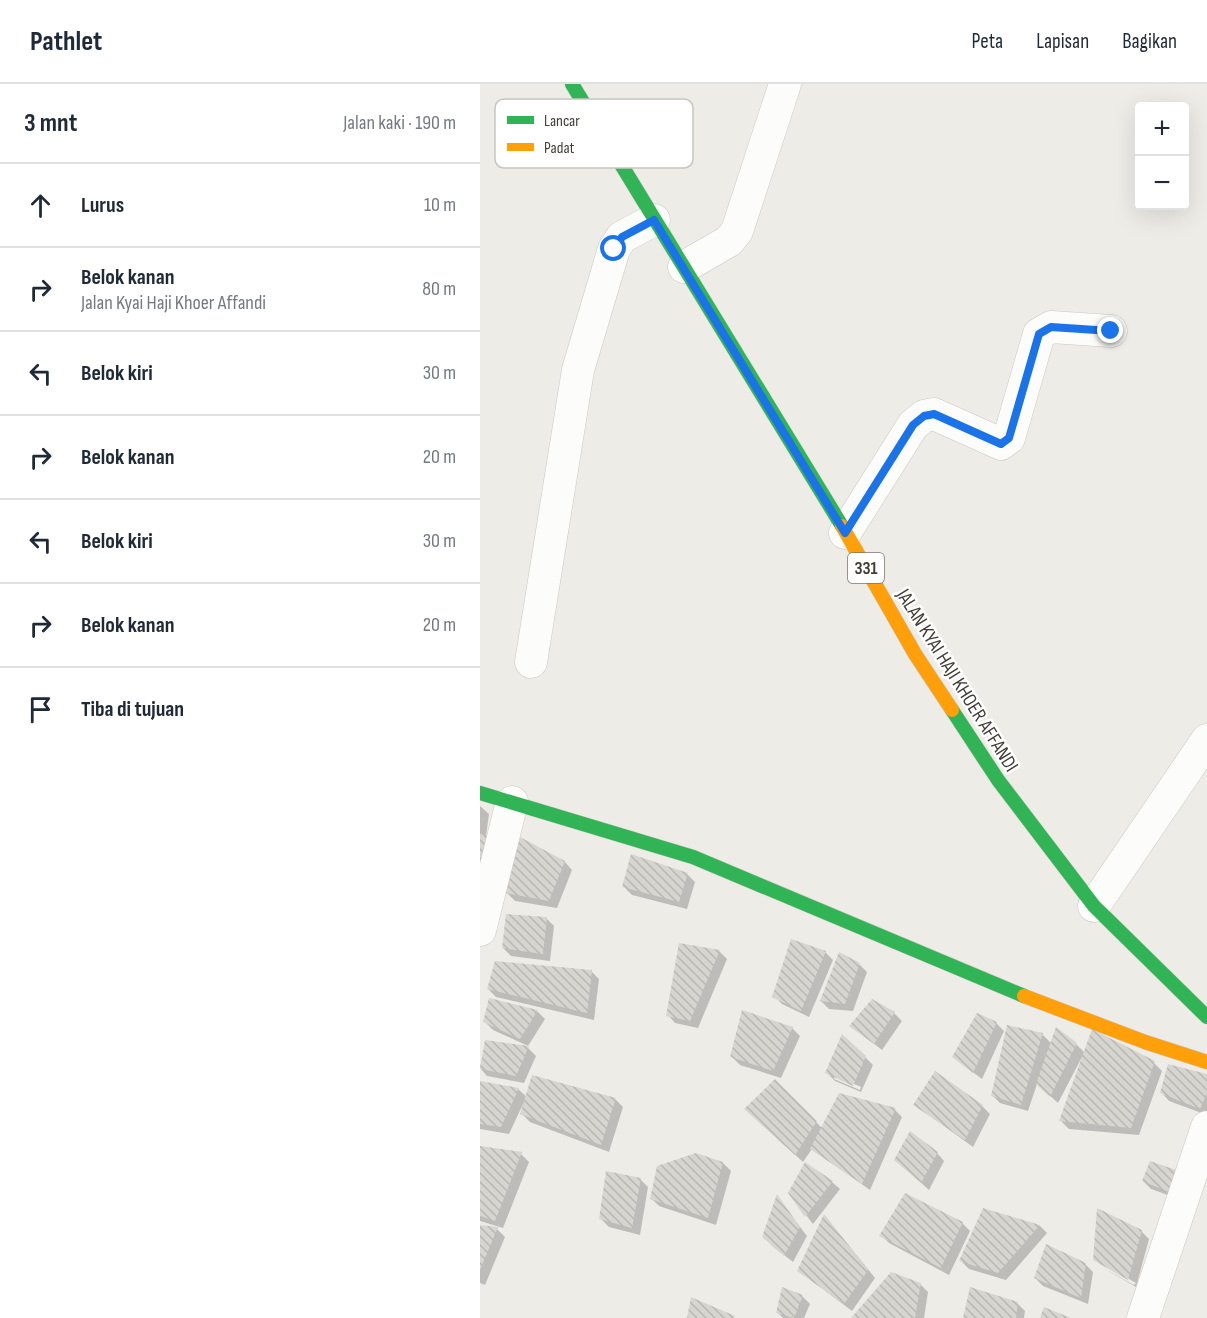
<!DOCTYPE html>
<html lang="id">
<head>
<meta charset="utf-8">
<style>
  :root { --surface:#fff; --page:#f2f2f3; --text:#1f2937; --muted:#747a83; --line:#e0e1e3 }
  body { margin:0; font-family:"Sofia Sans Condensed",sans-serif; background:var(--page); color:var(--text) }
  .controls { position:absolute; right:18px; top:18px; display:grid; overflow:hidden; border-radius:6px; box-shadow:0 6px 24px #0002 }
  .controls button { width:54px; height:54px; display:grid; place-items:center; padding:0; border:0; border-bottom:2px solid var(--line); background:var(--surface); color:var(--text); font:30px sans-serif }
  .stop { position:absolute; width:18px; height:18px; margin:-14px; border:4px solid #1a73e8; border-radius:50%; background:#fff }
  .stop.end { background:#1a73e8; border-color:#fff; box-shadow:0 2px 6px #0008 }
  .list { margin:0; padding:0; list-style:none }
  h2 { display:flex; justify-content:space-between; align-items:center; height:78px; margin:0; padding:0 24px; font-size:26px }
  h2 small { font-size:20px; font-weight:400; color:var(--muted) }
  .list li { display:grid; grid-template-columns:39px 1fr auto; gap:18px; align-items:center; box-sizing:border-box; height:84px; padding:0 24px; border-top:2px solid var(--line) }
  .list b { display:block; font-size:22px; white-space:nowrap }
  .list p { margin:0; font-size:20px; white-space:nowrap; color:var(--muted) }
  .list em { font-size:20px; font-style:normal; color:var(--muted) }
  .icon { flex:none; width:33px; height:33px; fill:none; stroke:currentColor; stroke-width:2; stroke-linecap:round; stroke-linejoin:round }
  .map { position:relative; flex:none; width:727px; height:1234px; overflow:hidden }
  header { display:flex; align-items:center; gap:36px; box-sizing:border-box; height:84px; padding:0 30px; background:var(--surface); border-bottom:2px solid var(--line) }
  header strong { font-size:28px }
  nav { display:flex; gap:33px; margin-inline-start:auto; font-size:21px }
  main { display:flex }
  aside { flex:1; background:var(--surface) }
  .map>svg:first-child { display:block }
  .shadow { fill:#0003; fill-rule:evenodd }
  .building { fill:url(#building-back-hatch) }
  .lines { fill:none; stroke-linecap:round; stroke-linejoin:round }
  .street-casing { stroke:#cac8c3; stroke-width:33 }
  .fast-casing { stroke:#ccc8bf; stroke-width:15 }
  .slow-casing { stroke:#ccc8bf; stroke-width:15 }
  .street { stroke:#fcfcfb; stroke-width:32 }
  .fast { stroke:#30b455; stroke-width:14 }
  .slow { stroke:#ff9f0a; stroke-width:14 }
  .route { stroke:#1a73e8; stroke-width:8 }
  .labels { text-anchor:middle; stroke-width:5; stroke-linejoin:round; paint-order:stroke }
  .shield { fill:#fff; stroke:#7b7772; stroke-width:1.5 }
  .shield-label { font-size:18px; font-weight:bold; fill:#423d35 }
  .street-label { font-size:20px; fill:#423d35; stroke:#fff }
  .key { fill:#fff; stroke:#c6c5c2; stroke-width:1.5 }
  .key-label { font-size:16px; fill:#423d35 }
</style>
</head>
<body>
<header>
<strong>Pathlet</strong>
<nav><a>Peta</a><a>Lapisan</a><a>Bagikan</a></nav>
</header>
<main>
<aside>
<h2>3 mnt<small>Jalan kaki · 190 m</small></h2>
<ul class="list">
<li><svg class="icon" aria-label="ahead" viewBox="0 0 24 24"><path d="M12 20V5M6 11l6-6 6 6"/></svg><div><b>Lurus</b></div><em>10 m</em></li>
<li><svg class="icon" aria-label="right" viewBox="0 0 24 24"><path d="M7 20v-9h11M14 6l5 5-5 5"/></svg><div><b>Belok kanan</b><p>Jalan Kyai Haji Khoer Affandi</p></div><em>80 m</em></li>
<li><svg class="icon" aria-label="left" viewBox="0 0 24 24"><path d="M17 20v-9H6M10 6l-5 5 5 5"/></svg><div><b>Belok kiri</b></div><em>30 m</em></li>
<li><svg class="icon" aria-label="right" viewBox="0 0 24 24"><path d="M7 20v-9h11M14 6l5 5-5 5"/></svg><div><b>Belok kanan</b></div><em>20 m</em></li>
<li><svg class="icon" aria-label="left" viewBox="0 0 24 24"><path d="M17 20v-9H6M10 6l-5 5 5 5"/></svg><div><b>Belok kiri</b></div><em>30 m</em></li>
<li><svg class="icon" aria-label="right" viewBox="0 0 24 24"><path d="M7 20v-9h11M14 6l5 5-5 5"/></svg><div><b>Belok kanan</b></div><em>20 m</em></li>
<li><svg class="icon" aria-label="arrive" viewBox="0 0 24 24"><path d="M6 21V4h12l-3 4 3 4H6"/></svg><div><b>Tiba di tujuan</b></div></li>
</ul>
</aside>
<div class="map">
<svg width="727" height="1234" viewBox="0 0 727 1234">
  <defs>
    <pattern id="building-back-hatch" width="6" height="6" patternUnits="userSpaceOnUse" patternTransform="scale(1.5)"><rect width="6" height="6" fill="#d7d5d0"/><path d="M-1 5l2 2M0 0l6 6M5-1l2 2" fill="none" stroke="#bab8b3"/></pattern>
  </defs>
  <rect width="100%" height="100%" fill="#eeece7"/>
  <!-- shadow -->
  <g class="shadow">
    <polygon points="0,722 9,730 6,752 0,751"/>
    <polygon points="85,778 92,786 77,824 35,817 27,809"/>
    <polygon points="207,790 215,798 207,825 152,811 144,803"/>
    <polygon points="66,834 74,842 70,877 31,872 23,864"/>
    <polygon points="239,867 247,875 218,944 195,939 188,931"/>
    <polygon points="345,868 353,876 329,933 302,920 294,912"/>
    <polygon points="379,880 387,888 373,927 349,925 341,917"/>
    <polygon points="111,887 119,895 114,936 16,913 8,905"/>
    <polygon points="57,927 65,935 48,962 13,946 5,938"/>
    <polygon points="414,929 422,937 402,966 371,942"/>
    <polygon points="516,939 524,947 502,995 482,980"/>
    <polygon points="528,942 563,951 572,960 596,960 605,969 674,979 682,987 659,1051 589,1045 581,1037 603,971 578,1019 557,1000 548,1027 520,1019 512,1011"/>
    <polygon points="312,944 320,952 301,994 260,981 252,973"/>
    <polygon points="6,957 48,964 56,972 44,999 7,992 0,984"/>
    <path d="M385 973 393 981 381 1008 355 997 347 989ZM354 991 381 1003 380 1006 354 995Z"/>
    <polygon points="727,991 727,1031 689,1017 682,1009"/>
    <polygon points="295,997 342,1044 415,1026 422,1033 390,1106 332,1065 323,1078 274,1033"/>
    <polygon points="0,999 38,1005 47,1013 135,1015 143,1023 129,1068 50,1038 42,1030 43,1020 29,1050 0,1045"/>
    <polygon points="435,1021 502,1022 510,1030 493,1063"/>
    <polygon points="0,1063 41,1070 49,1078 23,1144 0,1137"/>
    <polygon points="457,1069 464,1077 449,1106 424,1083"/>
    <polygon points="216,1070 243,1079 251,1087 236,1141 179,1122 171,1114"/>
    <polygon points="696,1087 696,1114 671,1105 663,1097"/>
    <polygon points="160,1095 168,1103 160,1151 129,1143 121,1135"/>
    <polygon points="352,1098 360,1105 333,1140 309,1109"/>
    <polygon points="297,1113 327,1152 313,1178 291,1161"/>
    <polygon points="504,1126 560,1142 567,1149 526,1196 489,1185 481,1177"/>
    <polygon points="345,1132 395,1194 372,1227 319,1187"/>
    <polygon points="482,1139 490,1147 469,1191 409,1159 401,1151"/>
    <polygon points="0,1143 17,1145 25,1153 5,1201 0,1199"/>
    <polygon points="661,1147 669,1155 656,1203 622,1183 654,1201 656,1199 621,1179 621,1181 615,1175"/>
    <polygon points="605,1180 613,1188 608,1220 563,1202 555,1194"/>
    <polygon points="440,1200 448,1208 444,1234 373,1234"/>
    <polygon points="322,1212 330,1220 324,1234 303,1234 297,1228"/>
    <polygon points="537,1219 545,1227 544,1234 485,1234"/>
  </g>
  <!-- building -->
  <g class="building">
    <polygon points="0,750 14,752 0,795"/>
    <polygon points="40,753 85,777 69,817 25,809"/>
    <polygon points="151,770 208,789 199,818 142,803"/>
    <polygon points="26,830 67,833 63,870 22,864"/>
    <polygon points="311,855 346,867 321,927 292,913"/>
    <polygon points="199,859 240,866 210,937 186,932"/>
    <polygon points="359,868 380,879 365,920 340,917"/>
    <polygon points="15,877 112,886 107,929 7,905"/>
    <polygon points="9,914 58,926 40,955 3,938"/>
    <polygon points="392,915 415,928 394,960 369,942"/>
    <polygon points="262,926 313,943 293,987 250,973"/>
    <polygon points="497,929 517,938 493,989 472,973"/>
    <polygon points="527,941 563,949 541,1021 511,1012"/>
    <polygon points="576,943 597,959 570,1013 556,1000"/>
    <polygon points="612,945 675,977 651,1044 579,1037"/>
    <polygon points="362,950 386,972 373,1002 345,989"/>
    <polygon points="5,956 49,962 36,992 0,985"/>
    <polygon points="688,980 727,990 727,1009 720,1025 680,1009"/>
    <polygon points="455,987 503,1021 485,1056 433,1021"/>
    <polygon points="52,991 136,1014 121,1061 40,1030"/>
    <polygon points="295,995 337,1037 315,1071 264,1025"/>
    <polygon points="0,997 39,1004 21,1043 0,1040"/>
    <polygon points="359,1009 416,1024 382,1100 330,1065"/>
    <polygon points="430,1047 458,1068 441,1099 414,1076"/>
    <polygon points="0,1062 42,1068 15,1137 0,1132"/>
    <polygon points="216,1069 243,1078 228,1134 170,1115 177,1082"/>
    <polygon points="670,1077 696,1086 689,1108 662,1097"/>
    <polygon points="325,1078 353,1097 325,1133 308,1109"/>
    <polygon points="126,1087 161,1094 152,1144 119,1135"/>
    <polygon points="425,1109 483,1138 461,1184 399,1152"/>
    <polygon points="297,1110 320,1143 304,1172 282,1153"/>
    <polygon points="503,1124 560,1141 518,1189 479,1177"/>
    <polygon points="617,1124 662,1146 648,1196 613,1176"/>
    <polygon points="344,1130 388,1186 364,1220 317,1187"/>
    <polygon points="0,1141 18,1143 0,1186"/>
    <polygon points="566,1160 606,1179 601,1214 554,1194"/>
    <polygon points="411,1188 441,1199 435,1234 371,1234"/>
    <polygon points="302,1203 323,1211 314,1234 296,1229"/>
    <polygon points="490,1203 538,1218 536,1234 483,1234"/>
    <polygon points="211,1213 255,1232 254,1234 207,1234"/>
    <polygon points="564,1223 591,1234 560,1234"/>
  </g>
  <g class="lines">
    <defs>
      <g id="street">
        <polyline points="204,183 249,157 257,147 305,0"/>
        <polyline points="365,449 433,341 444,332 454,330 521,360 529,354 559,250 571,243 631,247"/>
        <polyline points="51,578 98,286 134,165 142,153 174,136"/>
        <polyline points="614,822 727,656"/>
        <polyline points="0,846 32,718"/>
        <polyline points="663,1234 727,1043"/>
      </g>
      <g id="fast">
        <polyline points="92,0 362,442"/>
        <polyline points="472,626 518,696 614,822 727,933"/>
        <polyline points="0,709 213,773 544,912"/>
      </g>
      <g id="slow">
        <polyline points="362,442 435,570 472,626"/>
        <polyline points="544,912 665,958 727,978"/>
      </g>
    </defs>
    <!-- street casing -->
    <use href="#street" class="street-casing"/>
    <!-- fast casing -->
    <use href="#fast" class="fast-casing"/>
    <!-- slow casing -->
    <use href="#slow" class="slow-casing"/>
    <!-- street -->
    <use href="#street" class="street"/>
    <!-- fast -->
    <use href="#fast" class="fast"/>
    <!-- slow -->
    <use href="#slow" class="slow"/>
  </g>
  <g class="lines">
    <!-- route -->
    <polyline class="route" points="134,165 142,153 174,136 365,449 433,341 444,332 454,330 521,360 529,354 559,250 571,243 631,247"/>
  </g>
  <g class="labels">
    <!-- shield labels -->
    <rect class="shield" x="368" y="469" width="36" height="30" rx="4.5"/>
    <g class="shield-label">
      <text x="386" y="490">331</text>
    </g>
    <!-- street labels -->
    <g class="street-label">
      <text transform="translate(478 596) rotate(58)" y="7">JALAN KYAI HAJI KHOER AFFANDI</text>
    </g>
  </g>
  <!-- legend -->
  <rect x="15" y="15" width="198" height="69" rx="9" class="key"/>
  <rect x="27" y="32" width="27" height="8" fill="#30b455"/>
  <rect x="27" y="59" width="27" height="8" fill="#ff9f0a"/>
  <g class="key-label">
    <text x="64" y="42">Lancar</text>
    <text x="64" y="69">Padat</text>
  </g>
</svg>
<div class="controls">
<button>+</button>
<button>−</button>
</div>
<div class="stop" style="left:134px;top:165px"></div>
<div class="stop end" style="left:631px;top:247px"></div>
</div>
</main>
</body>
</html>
